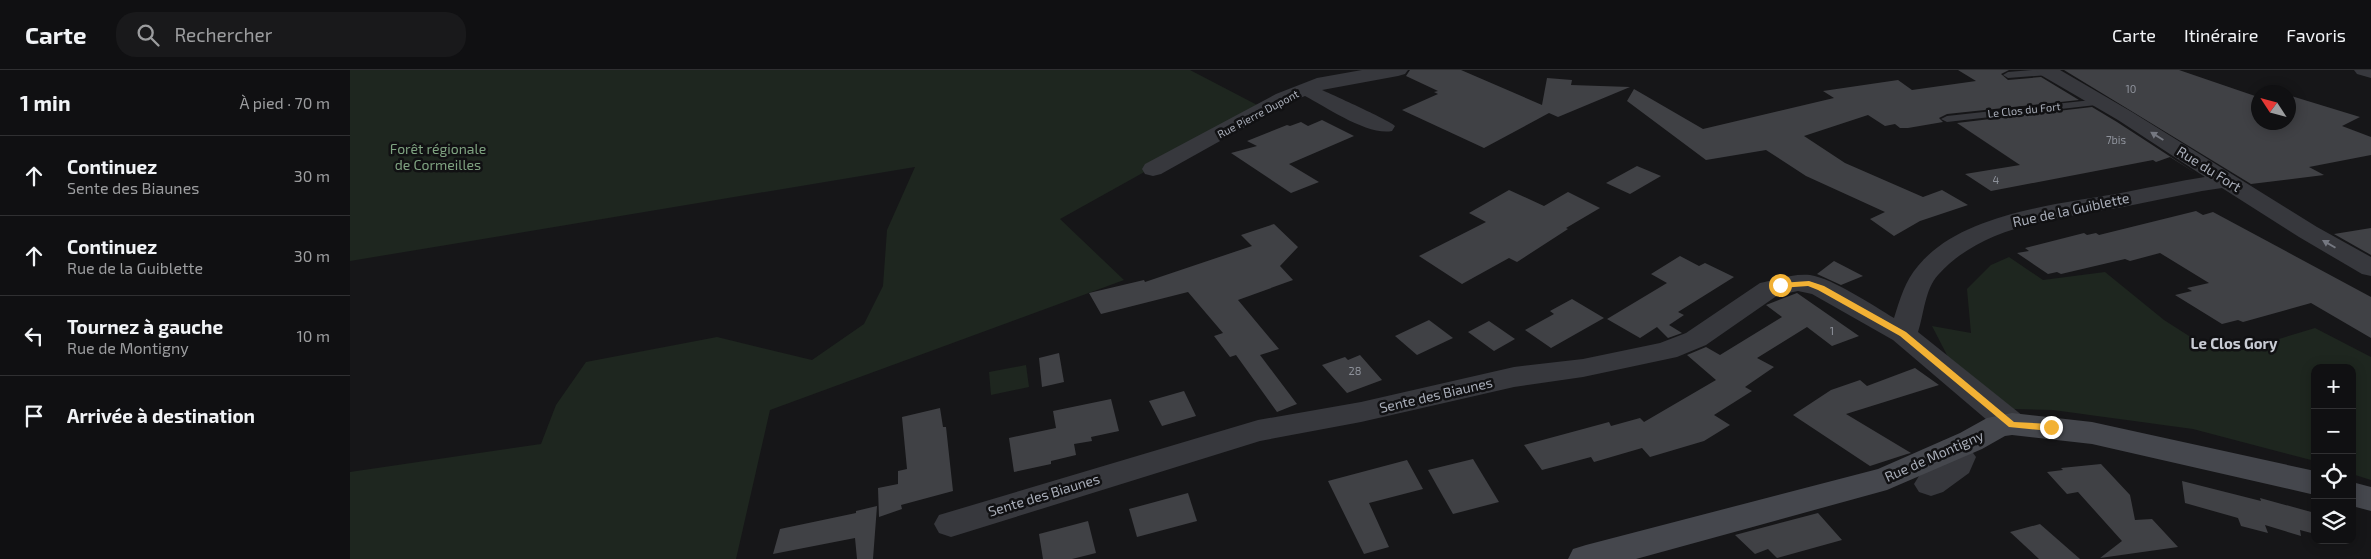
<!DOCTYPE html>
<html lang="fr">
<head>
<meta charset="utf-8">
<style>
  :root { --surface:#101012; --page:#19191b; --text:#f1f3f6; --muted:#9c9d9f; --line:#303032 }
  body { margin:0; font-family:"Exo 2",sans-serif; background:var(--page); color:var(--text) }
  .controls { position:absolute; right:15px; bottom:15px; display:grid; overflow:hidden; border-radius:10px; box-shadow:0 2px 12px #0003 }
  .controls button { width:45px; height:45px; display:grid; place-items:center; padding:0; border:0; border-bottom:1px solid var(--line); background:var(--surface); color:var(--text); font:25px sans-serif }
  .compass { position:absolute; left:1901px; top:15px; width:45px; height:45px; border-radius:50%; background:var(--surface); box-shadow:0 2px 12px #0003; rotate:306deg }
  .stop { position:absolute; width:15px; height:15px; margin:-11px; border:4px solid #f2b134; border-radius:50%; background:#fff }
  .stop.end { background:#f2b134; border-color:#fff; box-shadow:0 1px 5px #0008 }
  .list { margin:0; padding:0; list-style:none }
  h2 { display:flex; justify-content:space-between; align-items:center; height:65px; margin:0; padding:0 20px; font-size:21px }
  h2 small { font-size:16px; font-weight:400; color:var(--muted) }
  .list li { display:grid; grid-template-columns:32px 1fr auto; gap:15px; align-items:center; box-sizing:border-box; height:80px; padding:0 20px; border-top:1px solid var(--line) }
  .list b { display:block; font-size:19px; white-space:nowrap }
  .list p { margin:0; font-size:16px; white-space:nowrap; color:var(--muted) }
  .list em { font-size:16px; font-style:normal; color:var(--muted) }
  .icon { flex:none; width:28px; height:28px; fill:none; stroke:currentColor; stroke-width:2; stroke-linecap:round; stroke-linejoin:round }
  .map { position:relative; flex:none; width:2021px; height:489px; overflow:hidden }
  header { display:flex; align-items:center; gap:30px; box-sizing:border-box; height:70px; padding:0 25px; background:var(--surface); border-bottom:1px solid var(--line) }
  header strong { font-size:24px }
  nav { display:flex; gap:28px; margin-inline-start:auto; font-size:18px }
  .search { width:350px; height:45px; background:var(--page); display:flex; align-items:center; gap:12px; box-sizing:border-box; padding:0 18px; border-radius:20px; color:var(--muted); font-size:19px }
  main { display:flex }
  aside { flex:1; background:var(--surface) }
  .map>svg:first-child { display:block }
  .green { fill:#1e261f }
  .building { fill:#404145 }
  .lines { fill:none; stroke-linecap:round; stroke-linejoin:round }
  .lane { fill:#37383d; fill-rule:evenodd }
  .street { fill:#37383d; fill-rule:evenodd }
  .secondary { fill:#45474d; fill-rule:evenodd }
  .oneway { fill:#757881 }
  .route { fill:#f2b134 }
  .labels { text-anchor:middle; stroke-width:5; stroke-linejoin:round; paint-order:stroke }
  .number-label { font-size:11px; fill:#8e929b }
  .far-street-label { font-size:11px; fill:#a8adb8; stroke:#111113 }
  .park-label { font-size:14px; fill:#7fa381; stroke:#111113 }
  .street-label { font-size:14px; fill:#a8adb8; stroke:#111113 }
  .neighbourhood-label { font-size:15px; font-weight:bold; fill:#c9ccd4; stroke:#111113 }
</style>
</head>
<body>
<header>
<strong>Carte</strong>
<div class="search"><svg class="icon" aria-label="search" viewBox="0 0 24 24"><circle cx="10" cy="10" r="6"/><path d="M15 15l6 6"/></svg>Rechercher</div>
<nav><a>Carte</a><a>Itinéraire</a><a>Favoris</a></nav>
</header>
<main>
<aside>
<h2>1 min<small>À pied · 70 m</small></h2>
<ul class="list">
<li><svg class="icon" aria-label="ahead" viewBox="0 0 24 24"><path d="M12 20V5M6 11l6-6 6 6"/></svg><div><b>Continuez</b><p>Sente des Biaunes</p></div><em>30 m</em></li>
<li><svg class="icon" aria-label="ahead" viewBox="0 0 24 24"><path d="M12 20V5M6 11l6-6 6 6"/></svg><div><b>Continuez</b><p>Rue de la Guiblette</p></div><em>30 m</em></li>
<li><svg class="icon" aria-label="left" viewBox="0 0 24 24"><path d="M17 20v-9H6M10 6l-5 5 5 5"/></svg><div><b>Tournez à gauche</b><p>Rue de Montigny</p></div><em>10 m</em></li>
<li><svg class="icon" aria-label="arrive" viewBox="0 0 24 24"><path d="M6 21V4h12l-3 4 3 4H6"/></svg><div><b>Arrivée à destination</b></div></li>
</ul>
</aside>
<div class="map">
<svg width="2021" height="489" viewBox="0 0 2021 489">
  <rect width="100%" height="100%" fill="#161618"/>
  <!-- green -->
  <g class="green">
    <polygon points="0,0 840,0 911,37 710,149 774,210 420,340 386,489 0,489 0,402 191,374 206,335 236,292 367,267 462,290 514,254 533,216 537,160 565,97 0,191"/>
    <polygon points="1659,187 1693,210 1755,202 1814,250 1850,273 1893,280 1965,258 2021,287 2021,410 2002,404 2002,298 1965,298 1965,391 1843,359 1703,340 1663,339 1598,287 1582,256 1621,263 1617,219 1641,195"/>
    <polygon points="676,295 679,317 641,325 639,302"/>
  </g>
  <!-- building -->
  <g class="building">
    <polygon points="1060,0 1111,0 1192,35 1197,8 1222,10 1221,15 1280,17 1208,47 1199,43 1134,78 1052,40 1088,24 1084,22 1088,21 1056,6"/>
    <polygon points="1608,0 1659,0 1651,4 1658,10 1691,7 1729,30 1597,44 1589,48 1593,52 1558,58 1550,58 1545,54 1535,56 1518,45 1454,66 1495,93 1573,127 1592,120 1618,135 1570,151 1544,166 1520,149 1535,142 1456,106 1416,80 1356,90 1277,31 1284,19 1353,59 1484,28 1473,21 1548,10 1562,20 1626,11"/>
    <polygon points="1714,0 1829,0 1908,27 1908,52 1938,52 1938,25 2010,47 1992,56 2021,67 2021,85 1959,97 1974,105 1901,114"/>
    <polygon points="1742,37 1767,52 1847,104 1820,87 1806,92 1803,90 1641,121 1615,104 1670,95 1607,53"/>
    <polygon points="972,50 1004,66 939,94 969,112 941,123 881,83 907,76 897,71 937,55 940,56 951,52 958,56"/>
    <polygon points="1287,96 1311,106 1280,124 1256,113"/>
    <polygon points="1159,120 1194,136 1218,122 1250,138 1216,158 1218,159 1167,192 1159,188 1112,214 1069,186 1136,152 1119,143"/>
    <polygon points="1846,141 1853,145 1863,142 2021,227 2021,268 1961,233 1893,252 1888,250 1872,254 1825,225 1842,221 1837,218 1859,213 1810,183 1780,191 1775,189 1711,204 1707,202 1698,204 1667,183 1679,181 1675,178 1734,163 1737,165 1746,163 1749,165"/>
    <polygon points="924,154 948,177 930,196 943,210 888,230 929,279 910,285 947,334 927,342 886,285 880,287 864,266 873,263 838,222 751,244 739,223 794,210 795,212 902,176 891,165"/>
    <polygon points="2021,158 2021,185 1984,164"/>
    <polygon points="1330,186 1349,196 1355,193 1384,207 1328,242 1334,245 1319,255 1332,263 1318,268 1307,257 1290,268 1257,249 1317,213 1301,204"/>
    <polygon points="1484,191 1513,206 1491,215 1467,204"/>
    <polygon points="1447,223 1509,266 1482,276 1457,257 1407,288 1424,297 1395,317 1402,321 1364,345 1380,355 1354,371 1300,387 1292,378 1244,392 1241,387 1192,400 1174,375 1259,352 1261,356 1290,348 1294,352 1366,310 1337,285 1356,277 1370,285 1432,247 1416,235"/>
    <polygon points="1222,229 1254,248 1201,278 1175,260 1204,244 1200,241"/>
    <polygon points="1079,250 1103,268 1067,285 1045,266"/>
    <polygon points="1139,251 1165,269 1144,281 1118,262"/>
    <polygon points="709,283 714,312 692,317 689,288"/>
    <polygon points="1010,285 1032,310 997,323 972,295 995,287 998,290"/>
    <polygon points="1565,298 1589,315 1496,344 1561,383 1557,384 1520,396 1443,345 1481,320 1510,310 1517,316"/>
    <polygon points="834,321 846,346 812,356 799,331"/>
    <polygon points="761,329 769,361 741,367 742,371 724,374 726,385 701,391 701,394 664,402 659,368 706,358 703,341"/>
    <polygon points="590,338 593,357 596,357 603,421 551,435 552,439 529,447 528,418 548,414 548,401 557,399 552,347"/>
    <polygon points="1123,389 1149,432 1103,444 1078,400"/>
    <polygon points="1057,390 1073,419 1019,433 1039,477 1014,484 978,411"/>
    <polygon points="1751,394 1780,425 1785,450 1802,449 1828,477 1750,488 1772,471 1728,422 1717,424 1697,402 1713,400 1711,398"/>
    <polygon points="1832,411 1911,431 1910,428 1965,443 1965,464 1950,460 1951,466 1915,455 1918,463 1891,456 1888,448 1835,433"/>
    <polygon points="838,423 847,451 787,467 779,439"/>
    <polygon points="527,436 523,489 507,489 505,468 423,484 430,459 506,443 506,441"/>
    <polygon points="1468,443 1492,470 1427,488 1418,479 1405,484 1385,465"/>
    <polygon points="738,451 746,483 722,489 693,489 689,464"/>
    <polygon points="1690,454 1730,489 1689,489 1660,462"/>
  </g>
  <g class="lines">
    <!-- lane -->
    <g class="lane">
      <polygon points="1682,0 1702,0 1703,2 1698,5 1658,8 1653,5 1658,2"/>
      <polygon points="1751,29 1755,30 1755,34 1597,52 1591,49 1597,46"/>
    </g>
    <!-- street -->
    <g class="street">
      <path d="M1012 0H1058L1055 4 1048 6 972 20C983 25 1041 51 1045 56L1042 61C1018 66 976 37 955 26L940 32 811 104 803 106 795 104 792 99 795 94 926 24 967 8Z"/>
      <path d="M1686 0H1710L1782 42 1967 157 2021 187V206L2012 204 1949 167 1872 118 1852 121C1825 126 1799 132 1773 137 1711 148 1633 154 1588 205 1575 219 1574 244 1568 262L1673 346 1678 354 1673 362 1662 365 1651 362 1543 270 1462 224 1448 221 1428 225 1356 275 1327 287 1233 307 1164 317 1011 352 910 371 601 467 589 463 584 454 589 445 908 350 1011 332 1164 297 1233 289 1310 273 1336 263 1410 213C1425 210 1444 203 1460 205 1484 209 1522 235 1544 248 1550 229 1555 211 1568 196 1612 142 1712 134 1776 122 1802 117 1829 111 1855 107L1768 50 1689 4Z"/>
      <polygon points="2004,0 2021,0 2021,8 2007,4"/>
      <polygon points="1603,368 1614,371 1626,387 1619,403 1593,422 1581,426 1569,422 1564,414 1569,406 1593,389 1587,379 1592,371"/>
    </g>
    <!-- secondary -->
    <g class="secondary">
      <polygon points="1662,343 1742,352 1965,401 1965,425 1742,374 1662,365 1655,366 1632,379 1537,420 1286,489 1218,489 1223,479 1236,475 1528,399 1610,363 1637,348"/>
      <polygon points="2002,412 2021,417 2021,441 2002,436"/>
    </g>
  </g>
  <!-- one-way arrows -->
  <defs><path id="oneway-solid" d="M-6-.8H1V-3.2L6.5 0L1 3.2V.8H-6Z" transform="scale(1.25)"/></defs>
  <g class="oneway">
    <use href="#oneway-solid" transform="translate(1807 66) rotate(-148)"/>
    <use href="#oneway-solid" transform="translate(1979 174) rotate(-150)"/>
  </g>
  <!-- route -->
  <polygon class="route" points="1459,211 1474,216 1556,262 1664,352 1701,354 1706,357 1701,361 1659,357 1550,266 1468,220 1458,216 1430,218 1426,215 1430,213"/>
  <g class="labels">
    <!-- number labels -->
    <g class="number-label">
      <text x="1781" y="23">10</text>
      <text x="1766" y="74">7bis</text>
      <text x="1646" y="114">4</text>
      <text x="1482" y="265">1</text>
      <text x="1005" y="305">28</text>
    </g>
    <!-- far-street labels -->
    <g class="far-street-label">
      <text transform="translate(1674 40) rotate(-6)" y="4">Le Clos du Fort</text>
      <text transform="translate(908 44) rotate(-28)" y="4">Rue Pierre Dupont</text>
    </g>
    <!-- park labels -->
    <g class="park-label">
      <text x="88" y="84">Forêt régionale<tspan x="88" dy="16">de Cormeilles</tspan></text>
    </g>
    <!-- street labels -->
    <g class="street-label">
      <text transform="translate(1859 99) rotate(32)" y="5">Rue du Fort</text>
      <text transform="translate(1721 140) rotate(-12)" y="5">Rue de la Guiblette</text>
      <text transform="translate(1086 325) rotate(-13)" y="5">Sente des Biaunes</text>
      <text transform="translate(1584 386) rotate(-24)" y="5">Rue de Montigny</text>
      <text transform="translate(694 425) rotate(-17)" y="5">Sente des Biaunes</text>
    </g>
    <!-- neighbourhood labels -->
    <g class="neighbourhood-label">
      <text x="1884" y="279">Le Clos Gory</text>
    </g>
  </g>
</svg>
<div class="controls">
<button>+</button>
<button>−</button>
<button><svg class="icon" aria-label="locate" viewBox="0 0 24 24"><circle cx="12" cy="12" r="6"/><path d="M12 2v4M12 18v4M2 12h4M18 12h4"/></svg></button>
<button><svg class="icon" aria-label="layers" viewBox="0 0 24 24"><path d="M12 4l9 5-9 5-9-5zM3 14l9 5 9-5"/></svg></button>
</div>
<svg class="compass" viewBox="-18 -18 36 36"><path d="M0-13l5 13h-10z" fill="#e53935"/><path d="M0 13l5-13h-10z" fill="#9c9d9f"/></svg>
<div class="stop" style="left:1430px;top:215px"></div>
<div class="stop end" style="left:1701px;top:357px"></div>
</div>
</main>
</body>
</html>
